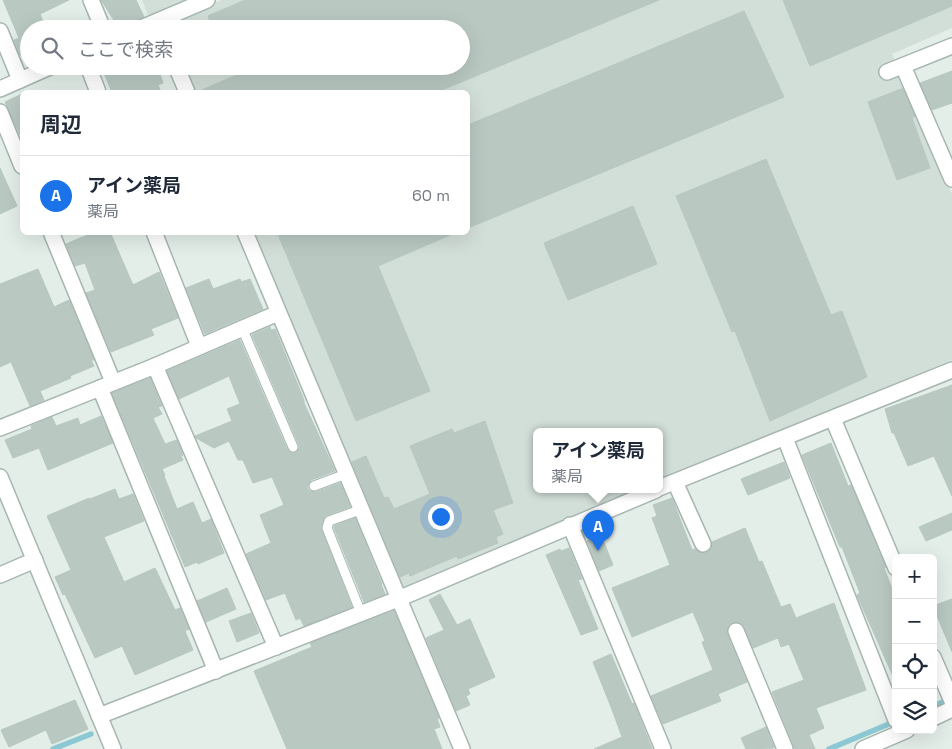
<!DOCTYPE html>
<html lang="ja">
<head>
<meta charset="utf-8">
<style>
  :root { --surface:#fff; --page:#f2f2f3; --text:#1f2937; --muted:#747a83; --line:#e0e1e3; --accent:#1a73e8 }
  body { margin:0; font-family:"Space Grotesk","Noto Sans JP",sans-serif; background:var(--page); color:var(--text) }
  .controls { position:absolute; right:15px; bottom:15px; display:grid; overflow:hidden; border-radius:8px; box-shadow:0 5px 20px #0002 }
  .controls button { width:45px; height:45px; display:grid; place-items:center; padding:0; border:0; border-bottom:1px solid var(--line); background:var(--surface); color:var(--text); font:25px sans-serif }
  .you { position:absolute; left:440px; top:516px; width:18px; height:18px; margin:-12px; border:4px solid #fff; border-radius:50%; background:#1a73e8; box-shadow:0 0 0 8px #1a73e833 }
  .badge { display:grid; place-items:center; width:32px; height:32px; border-radius:50%; background:var(--accent); color:#fff; font-size:16px; font-weight:700 }
  .pin { position:absolute; translate:-50% -41px; filter:drop-shadow(0 1px 2px #0008) }
  .pin::after { content:''; position:absolute; top:26px; width:18px; height:15px; background:inherit; clip-path:polygon(0 0,100% 0,50% 100%) }
  .popup { position:absolute; left:533px; top:428px; width:130px; height:65px; box-sizing:border-box; display:grid; place-content:center; border-radius:8px; background:var(--surface); filter:drop-shadow(0 1px 4px #0005); font-size:16px; white-space:nowrap; color:var(--muted) }
  .popup b { font-size:19px; color:var(--text) }
  .popup::after { content:''; position:absolute; left:50%; top:100%; margin-left:-10px; border:10px solid transparent; border-top-color:var(--surface) }
  .list { margin:0; padding:0; list-style:none }
  h2 { display:flex; justify-content:space-between; align-items:center; height:65px; margin:0; padding:0 20px; font-size:21px }
  h2 small { font-size:16px; font-weight:400; color:var(--muted) }
  .list li { display:grid; grid-template-columns:32px 1fr auto; gap:15px; align-items:center; box-sizing:border-box; height:80px; padding:0 20px; border-top:1px solid var(--line) }
  .list b { display:block; font-size:19px; white-space:nowrap }
  .list p { margin:0; font-size:16px; white-space:nowrap; color:var(--muted) }
  .list em { font-size:16px; font-style:normal; color:var(--muted) }
  .icon { flex:none; width:28px; height:28px; fill:none; stroke:currentColor; stroke-width:2; stroke-linecap:round; stroke-linejoin:round }
  .map { position:relative; flex:none; width:952px; height:749px; overflow:hidden }
  .search { position:absolute; background:var(--surface); box-shadow:0 5px 20px #0002; left:20px; top:20px; width:450px; height:55px; display:flex; align-items:center; gap:12px; box-sizing:border-box; padding:0 18px; border-radius:28px; color:var(--muted); font-size:19px }
  .panel { position:absolute; background:var(--surface); box-shadow:0 5px 20px #0002; left:20px; top:90px; width:450px; height:145px; border-radius:8px }
  .map>svg:first-child { display:block }
  .built { fill:#d2ded8 }
  .lines { fill:none; stroke-linecap:round; stroke-linejoin:round }
  .stream { stroke:#8cc8d3; stroke-width:5.5 }
  .building { fill:#b9c9c2; stroke:#b6c8c0 }
  .service-casing { stroke:#a6b6b0; stroke-width:11 }
  .minor-casing { stroke:#a6b6b0; stroke-width:18 }
  .tertiary-casing { stroke:#a6b6b0; stroke-width:18 }
  .service { stroke:#fff; stroke-width:9 }
  .minor { stroke:#fff; stroke-width:15 }
  .tertiary { stroke:#fff; stroke-width:15 }
</style>
</head>
<body>
<div class="map">
<svg width="952" height="749" viewBox="0 0 952 749">
  <rect width="100%" height="100%" fill="#e4eee9"/>
  <!-- built -->
  <g class="built">
    <polygon points="142,0 195,0 150,19"/>
    <polygon points="222,0 952,0 952,28 892,54 952,194 952,360 659,481 659,432 537,432 537,490 638,490 405,588 398,586 250,233 468,232 468,92 191,92 180,66 461,66 461,29 173,29 173,20"/>
  </g>
  <g class="lines">
    <!-- stream -->
    <g class="stream">
      <polyline points="933,706 950,699"/>
      <polyline points="53,749 91,734"/>
      <polyline points="829,749 896,721"/>
    </g>
  </g>
  <!-- building -->
  <g class="building">
    <polygon points="3,0 69,0 40,14 46,29 29,29 29,61 25,53 20,55 14,40 19,38"/>
    <polygon points="101,0 136,0 144,17 119,28"/>
    <polygon points="245,0 659,0 437,92 197,92 258,66 461,66 461,29 213,29 208,16"/>
    <polygon points="783,0 952,0 952,6 810,66"/>
    <polygon points="744,11 784,97 468,228 468,125"/>
    <polygon points="101,66 157,66 163,83 158,85 161,92 112,92"/>
    <polygon points="952,71 952,103 932,110 920,83"/>
    <polygon points="901,89 903,89 915,116 912,118 930,168 897,180 868,102"/>
    <polygon points="22,94 22,139 5,102"/>
    <polygon points="766,159 831,315 842,311 867,377 770,421 735,331 732,332 676,196"/>
    <polygon points="0,168 17,206 0,214"/>
    <polygon points="633,206 657,264 568,300 544,243"/>
    <polygon points="95,232 110,232 133,285 159,272 178,318 151,329 154,335 111,352 86,293 95,290 85,263 75,266 66,244"/>
    <polygon points="277,232 457,232 378,266 430,391 356,421"/>
    <polygon points="38,269 54,307 69,300 94,360 91,360 94,366 70,376 71,378 40,391 44,400 30,406 11,362 0,367 0,284"/>
    <polygon points="209,279 213,289 240,279 241,282 250,279 263,309 205,334 186,288"/>
    <polygon points="270,327 271,330 275,329 304,400 304,403 335,471 311,480 308,485 308,489 310,491 316,492 340,483 350,507 325,516 321,527 352,607 304,626 300,618 296,620 285,593 266,600 246,554 271,543 260,515 284,505 272,477 253,483 243,460 238,460 229,441 214,448 196,438 195,436 232,421 227,409 240,404 229,376 179,399 167,371 240,340 287,449 292,453 296,452 299,448 299,445 252,335"/>
    <polygon points="150,378 162,406 158,407 162,414 153,418 165,444 177,440 183,455 181,456 183,460 162,469 165,475 164,476 177,509 193,502 202,523 211,519 224,553 198,564 197,562 185,567 112,393"/>
    <polygon points="952,385 952,496 934,456 908,466 894,433 892,433 885,409"/>
    <polygon points="101,416 113,443 48,470 39,448 13,458 5,440 32,429 31,426 52,417 56,426 78,418 80,425"/>
    <polygon points="485,421 513,503 493,510 503,534 496,537 498,543 458,559 457,556 410,576 409,573 400,577 352,462 366,456 384,498 388,497 394,509 430,494 410,446 452,429 454,433"/>
    <polygon points="831,443 848,486 851,485 886,567 884,568 896,599 896,683 857,595 860,593 842,547 840,547 802,455"/>
    <polygon points="784,462 790,478 748,495 741,479"/>
    <polygon points="115,489 119,499 133,494 144,521 104,537 124,582 155,568 175,610 180,608 189,629 185,631 193,650 135,675 122,646 95,658 65,594 63,595 55,577 71,570 47,516 89,498 90,499"/>
    <polygon points="672,498 692,550 695,549 702,553 706,553 711,549 712,542 745,528 759,562 762,561 781,607 790,604 796,618 834,603 866,690 816,708 824,728 809,735 815,749 795,749 772,692 804,680 789,644 781,647 778,638 753,648 744,627 738,622 729,625 727,629 727,634 747,682 718,694 721,701 663,724 651,696 713,670 702,642 705,641 693,612 632,637 612,588 670,565 652,518 657,516 653,505"/>
    <polygon points="952,513 952,530 926,541 919,527"/>
    <polygon points="355,518 382,584 381,584 385,594 364,602 334,528 334,526"/>
    <polygon points="601,535 613,565 599,571 587,541"/>
    <polygon points="569,548 582,579 578,580 598,629 581,635 546,555 560,549 561,551"/>
    <polygon points="227,588 236,609 206,622 197,601"/>
    <polygon points="440,594 457,625 470,619 495,677 468,689 470,694 466,696 470,705 456,711 426,638 444,630 429,600"/>
    <polygon points="952,599 952,652 933,606"/>
    <polygon points="394,611 439,718 437,719 440,727 434,729 442,749 287,749 254,671 312,647 310,643"/>
    <polygon points="251,613 259,633 237,642 229,621"/>
    <polygon points="611,654 632,704 634,703 652,749 594,749 622,737 611,707 593,662"/>
    <polygon points="75,700 88,729 52,744 46,730 9,747 1,730"/>
    <polygon points="766,727 774,748 746,749 741,738"/>
  </g>
  <g class="lines">
    <defs>
      <g id="service">
        <polyline points="242,328 293,447"/>
        <polyline points="314,486 346,474"/>
        <polyline points="360,510 329,521 327,528 361,613"/>
      </g>
      <g id="minor">
        <polyline points="91,0 103,29"/>
        <polyline points="139,29 207,0"/>
        <polyline points="0,31 20,80"/>
        <polyline points="88,66 98,92"/>
        <polyline points="176,66 187,92"/>
        <polyline points="903,66 952,179"/>
        <polyline points="887,72 952,46"/>
        <polyline points="0,89 52,66"/>
        <polyline points="0,112 22,166"/>
        <polyline points="51,232 113,382"/>
        <polyline points="154,232 199,346"/>
        <polyline points="245,232 462,749"/>
        <polyline points="155,366 276,647"/>
        <polyline points="100,388 216,671"/>
        <polyline points="833,419 896,568"/>
        <polyline points="0,428 155,366 278,313"/>
        <polyline points="785,438 896,720"/>
        <polyline points="675,482 703,544"/>
        <polyline points="659,488 952,370"/>
        <polyline points="570,525 663,749"/>
        <polyline points="0,575 35,560"/>
        <polyline points="736,631 785,749"/>
        <polyline points="933,657 952,701"/>
        <polyline points="99,716 398,599 656,490"/>
        <polyline points="933,718 952,709"/>
        <polyline points="863,749 907,730"/>
      </g>
      <polyline id="tertiary" points="0,477 113,749"/>
    </defs>
    <!-- service casing -->
    <use href="#service" class="service-casing"/>
    <!-- minor casing -->
    <use href="#minor" class="minor-casing"/>
    <!-- tertiary casing -->
    <use href="#tertiary" class="tertiary-casing"/>
    <!-- service -->
    <use href="#service" class="service"/>
    <!-- minor -->
    <use href="#minor" class="minor"/>
    <!-- tertiary -->
    <use href="#tertiary" class="tertiary"/>
  </g>
</svg>
<div class="controls">
<button>+</button>
<button>−</button>
<button><svg class="icon" aria-label="locate" viewBox="0 0 24 24"><circle cx="12" cy="12" r="6"/><path d="M12 2v4M12 18v4M2 12h4M18 12h4"/></svg></button>
<button><svg class="icon" aria-label="layers" viewBox="0 0 24 24"><path d="M12 4l9 5-9 5-9-5zM3 14l9 5 9-5"/></svg></button>
</div>
<div class="you"></div>
<div class="pin badge" style="left:598px;top:551px">A</div>
<div class="popup"><b>アイン薬局</b>薬局</div>
<div class="search"><svg class="icon" aria-label="search" viewBox="0 0 24 24"><circle cx="10" cy="10" r="6"/><path d="M15 15l6 6"/></svg>ここで検索</div>
<section class="panel">
<h2>周辺<small></small></h2>
<ul class="list">
<li><span class="badge">A</span><div><b>アイン薬局</b><p>薬局</p></div><em>60 m</em></li>
</ul>
</section>
</div>
</body>
</html>
